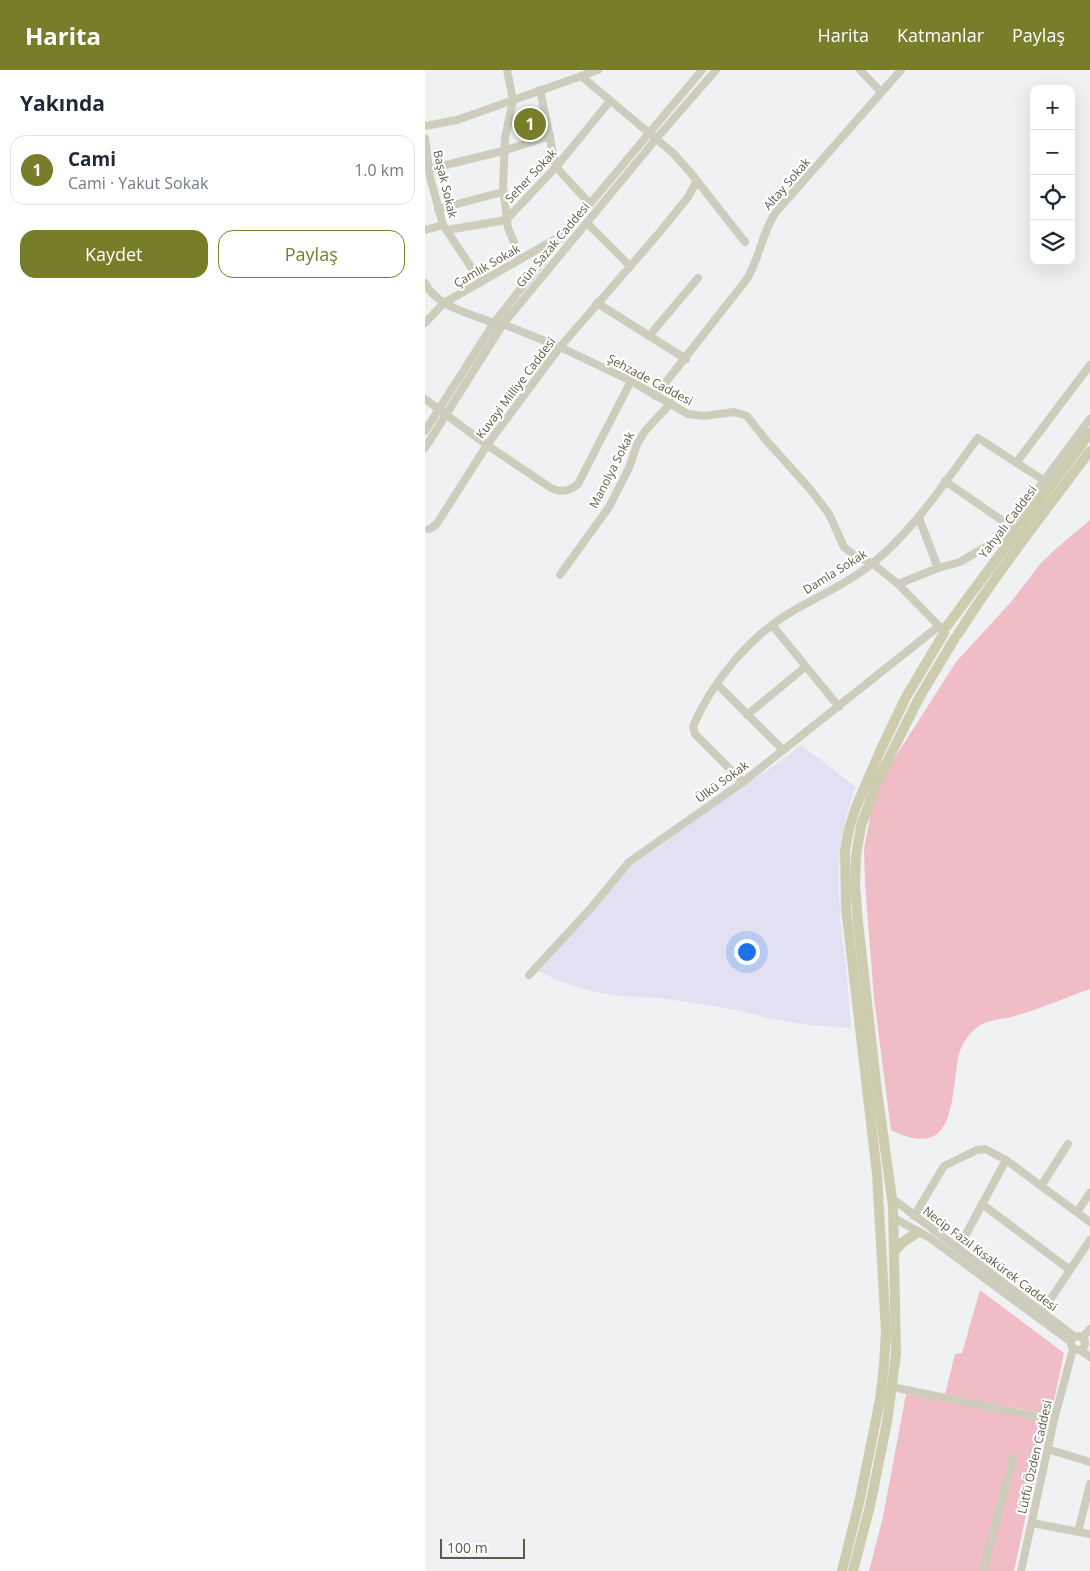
<!DOCTYPE html>
<html lang="tr">
<head>
<meta charset="utf-8">
<style>
  :root { --surface:#fff; --page:#f2f2f3; --text:#1f2937; --muted:#747a83; --line:#e0e1e3; --accent:#787d29 }
  body { margin:0; font-family:"Open Sans",sans-serif; background:var(--page); color:var(--text) }
  .controls { position:absolute; right:15px; top:15px; display:grid; overflow:hidden; border-radius:10px; box-shadow:0 5px 20px #0002 }
  .controls button { width:45px; height:45px; display:grid; place-items:center; padding:0; border:0; border-bottom:1px solid var(--line); background:var(--surface); color:var(--text); font:25px sans-serif }
  .scale { position:absolute; left:15px; bottom:12px; width:85px; box-sizing:border-box; padding-left:5px; border:2px solid #5d5b47; border-top:0; font-size:14px; line-height:18px; white-space:nowrap; color:#5d5b47; -webkit-text-stroke:4px #fff; paint-order:stroke }
  .you { position:absolute; left:321px; top:881px; width:18px; height:18px; margin:-12px; border:4px solid #fff; border-radius:50%; background:#1a73e8; box-shadow:0 0 0 8px #1a73e833 }
  .badge { display:grid; place-items:center; width:32px; height:32px; border-radius:50%; background:var(--accent); color:#fff; font-size:16px; font-weight:700 }
  .pin { position:absolute; translate:-50% -50%; border:2px solid #fff; box-shadow:0 1px 5px #0006 }
  .list { margin:0; padding:0; list-style:none }
  h2 { display:flex; justify-content:space-between; align-items:center; height:65px; margin:0; padding:0 20px; font-size:21px }
  h2 small { font-size:16px; font-weight:400; color:var(--muted) }
  .list li { display:grid; grid-template-columns:32px 1fr auto; gap:15px; align-items:center; box-sizing:border-box; height:70px; margin:0 10px 10px; padding:0 10px; border:1px solid var(--line); border-radius:15px }
  .list b { display:block; font-size:19px; white-space:nowrap }
  .list p { margin:0; font-size:16px; white-space:nowrap; color:var(--muted) }
  .list em { font-size:16px; font-style:normal; color:var(--muted) }
  .actions { display:flex; gap:10px; padding:15px 20px }
  .actions a { flex:1; padding:11px 0; border:1px solid var(--accent); border-radius:15px; text-align:center; font-size:18px; color:var(--accent) }
  .actions .main { background:var(--accent); color:#fff }
  .icon { flex:none; width:28px; height:28px; fill:none; stroke:currentColor; stroke-width:2; stroke-linecap:round; stroke-linejoin:round }
  .map { position:relative; flex:none; width:665px; height:1501px; overflow:hidden }
  header { display:flex; align-items:center; gap:30px; box-sizing:border-box; height:70px; padding:0 25px; background:var(--accent); color:#fff }
  header strong { font-size:24px }
  nav { display:flex; gap:28px; margin-inline-start:auto; font-size:18px }
  main { display:flex }
  aside { flex:1; background:var(--surface) }
  .map>svg:first-child { display:block }
  .green { fill:#f0bdc6 }
  .sand { fill:#e2e0f3 }
  .lines { fill:none; stroke-linecap:round; stroke-linejoin:round }
  .minor { stroke:#cecdbd; stroke-width:8 }
  .major { stroke:#ceccaf; stroke-width:10 }
  .labels { text-anchor:middle; stroke-width:4.5; stroke-linejoin:round; paint-order:stroke }
  .street-label { font-size:12px; fill:#5d5b47; stroke:#fff }
</style>
</head>
<body>
<header>
<strong>Harita</strong>
<nav><a>Harita</a><a>Katmanlar</a><a>Paylaş</a></nav>
</header>
<main>
<aside>
<h2>Yakında<small></small></h2>
<ul class="list">
<li><span class="badge">1</span><div><b>Cami</b><p>Cami · Yakut Sokak</p></div><em>1.0 km</em></li>
</ul>
<div class="actions"><a class="main">Kaydet</a><a>Paylaş</a></div>
</aside>
<div class="map">
<svg width="665" height="1501" viewBox="0 0 665 1501">
  <rect width="100%" height="100%" fill="#eff1f2"/>
  <!-- green -->
  <g class="green">
    <path d="M665 450V919C639 928 613 940 586 947 573 950 562 949 550 959 543 965 537 974 534 984 525 1026 533 1093 466 1060L449 928 440 814 439 779 446 742 460 703 531 592 586 532 615 494 634 476Z"/>
    <polygon points="555,1220 639,1283 626,1345 520,1324 530,1284 537,1283"/>
    <polygon points="481,1324 621,1351 589,1501 444,1501 458,1447"/>
  </g>
  <!-- sand -->
  <path class="sand" d="M376 675 431 717C407 775 413 829 420 890 423 913 424 936 426 958L375 954 343 948 313 940 236 928 195 926 170 922 134 911 111 900 205 797 239 773 282 739 346 698Z"/>
  <g class="lines">
    <!-- minor -->
    <g class="minor">
      <polyline points="82,0 88,30 80,68 78,117 83,158 96,189"/>
      <polyline points="435,0 456,22"/>
      <polyline points="156,6 248,83 265,102 320,172"/>
      <polyline points="115,20 131,97 165,134"/>
      <polyline points="0,56 32,50 173,0"/>
      <polyline points="0,68 5,107 18,155 56,212"/>
      <polyline points="4,99 78,81 125,66"/>
      <polyline points="13,139 78,122"/>
      <polyline points="162,153 205,196"/>
      <polyline points="0,160 18,155"/>
      <polyline points="22,160 81,150 131,97 185,31"/>
      <path d="M0 213C12 237 46 244 69 253L78 254 135 277 206 311 263 344 279 346 309 342 322 346 340 369 385 419 404 444 419 477 430 486 447 493 473 514 514 556"/>
      <polyline points="172,233 261,289"/>
      <polyline points="0,253 19,233 134,167"/>
      <polyline points="224,266 273,208"/>
      <path d="M230 326 322 209C335 187 337 162 351 142L476 0"/>
      <path d="M0 329 62 375 126 418C136 423 145 421 153 414L206 311"/>
      <polyline points="0,361 69,253 123,184 277,0"/>
      <polyline points="0,378 78,254 231,69 291,0"/>
      <polyline points="591,393 665,295"/>
      <polyline points="520,411 585,456"/>
      <polyline points="494,448 513,498"/>
      <polyline points="4,459 11,455 62,375 135,277 234,163 263,127 272,111"/>
      <polyline points="135,505 184,437 204,398 212,374 220,361 246,333"/>
      <polyline points="473,514 513,498 535,492 577,467 665,349"/>
      <polyline points="347,555 414,637"/>
      <polyline points="292,614 358,680"/>
      <polyline points="322,645 380,597"/>
      <path d="M318 712 270 664 268 656C288 611 324 567 366 542 394 526 423 513 448 493 491 458 520 411 553 368L626 415"/>
      <polyline points="104,905 166,838 204,792 318,712 514,556 518,558"/>
      <polyline points="616,1116 643,1074"/>
      <polyline points="468,1129 650,1267"/>
      <polyline points="557,1134 645,1200"/>
      <polyline points="652,1142 665,1123"/>
      <polyline points="489,1146 519,1096 552,1080 560,1079 581,1090 665,1152"/>
      <polyline points="469,1148 505,1168 646,1272"/>
      <polyline points="533,1179 581,1090"/>
      <polyline points="617,1242 665,1170"/>
      <circle cx="653" cy="1273" r="7"/>
      <polyline points="657,1268 665,1259"/>
      <polyline points="655,1280 665,1287"/>
      <polyline points="467,1317 629,1350"/>
      <polyline points="622,1379 665,1392"/>
      <polyline points="607,1453 665,1464"/>
      <polyline points="653,1462 665,1414"/>
      <polyline points="558,1501 588,1387"/>
      <polyline points="596,1501 629,1350 648,1279"/>
    </g>
    <!-- major -->
    <g class="major">
      <polyline points="522,556 665,363"/>
      <path d="M533 564C573 501 620 441 665 381"/>
      <polyline points="470,1181 478,1172 493,1162"/>
      <polyline points="417,1501 434,1433 455,1330 459,1294 461,1262 452,1104 421,838 420,781 424,759 431,737 456,679 481,627 519,563"/>
      <polyline points="428,1501 445,1436 462,1352 471,1284 468,1136 452,1021 433,852 430,816 431,786 436,756 452,712 494,628 530,568"/>
    </g>
  </g>
  <g class="labels">
    <!-- street labels -->
    <g class="street-label">
      <text transform="translate(106 106) rotate(-47)" y="4">Seher Sokak</text>
      <text transform="translate(20 114) rotate(77)" y="4">Başak Sokak</text>
      <text transform="translate(362 114) rotate(-49)" y="4">Altay Sokak</text>
      <text transform="translate(128 175) rotate(-50)" y="4">Gün Sazak Caddesi</text>
      <text transform="translate(62 196) rotate(-30)" y="4">Çamlık Sokak</text>
      <text transform="translate(225 310) rotate(28)" y="4">Şehzade Caddesi</text>
      <text transform="translate(91 318) rotate(-53)" y="4">Kuvayi Milliye Caddesi</text>
      <text transform="translate(187 400) rotate(-63)" y="4">Manolya Sokak</text>
      <text transform="translate(583 452) rotate(-53)" y="4">Yahyalı Caddesi</text>
      <text transform="translate(410 502) rotate(-32)" y="4">Damla Sokak</text>
      <text transform="translate(297 712) rotate(-36)" y="4">Ülkü Sokak</text>
      <text transform="translate(565 1189) rotate(37)" y="4">Necip Fazıl Kısakürek Caddesi</text>
      <text transform="translate(610 1387) rotate(-77)" y="4">Lütfü Özden Caddesi</text>
    </g>
  </g>
</svg>
<div class="controls">
<button>+</button>
<button>−</button>
<button><svg class="icon" aria-label="locate" viewBox="0 0 24 24"><circle cx="12" cy="12" r="6"/><path d="M12 2v4M12 18v4M2 12h4M18 12h4"/></svg></button>
<button><svg class="icon" aria-label="layers" viewBox="0 0 24 24"><path d="M12 4l9 5-9 5-9-5zM3 14l9 5 9-5"/></svg></button>
</div>
<div class="scale">100 m</div>
<div class="you"></div>
<div class="pin badge" style="left:105px;top:54px">1</div>
</div>
</main>
</body>
</html>
